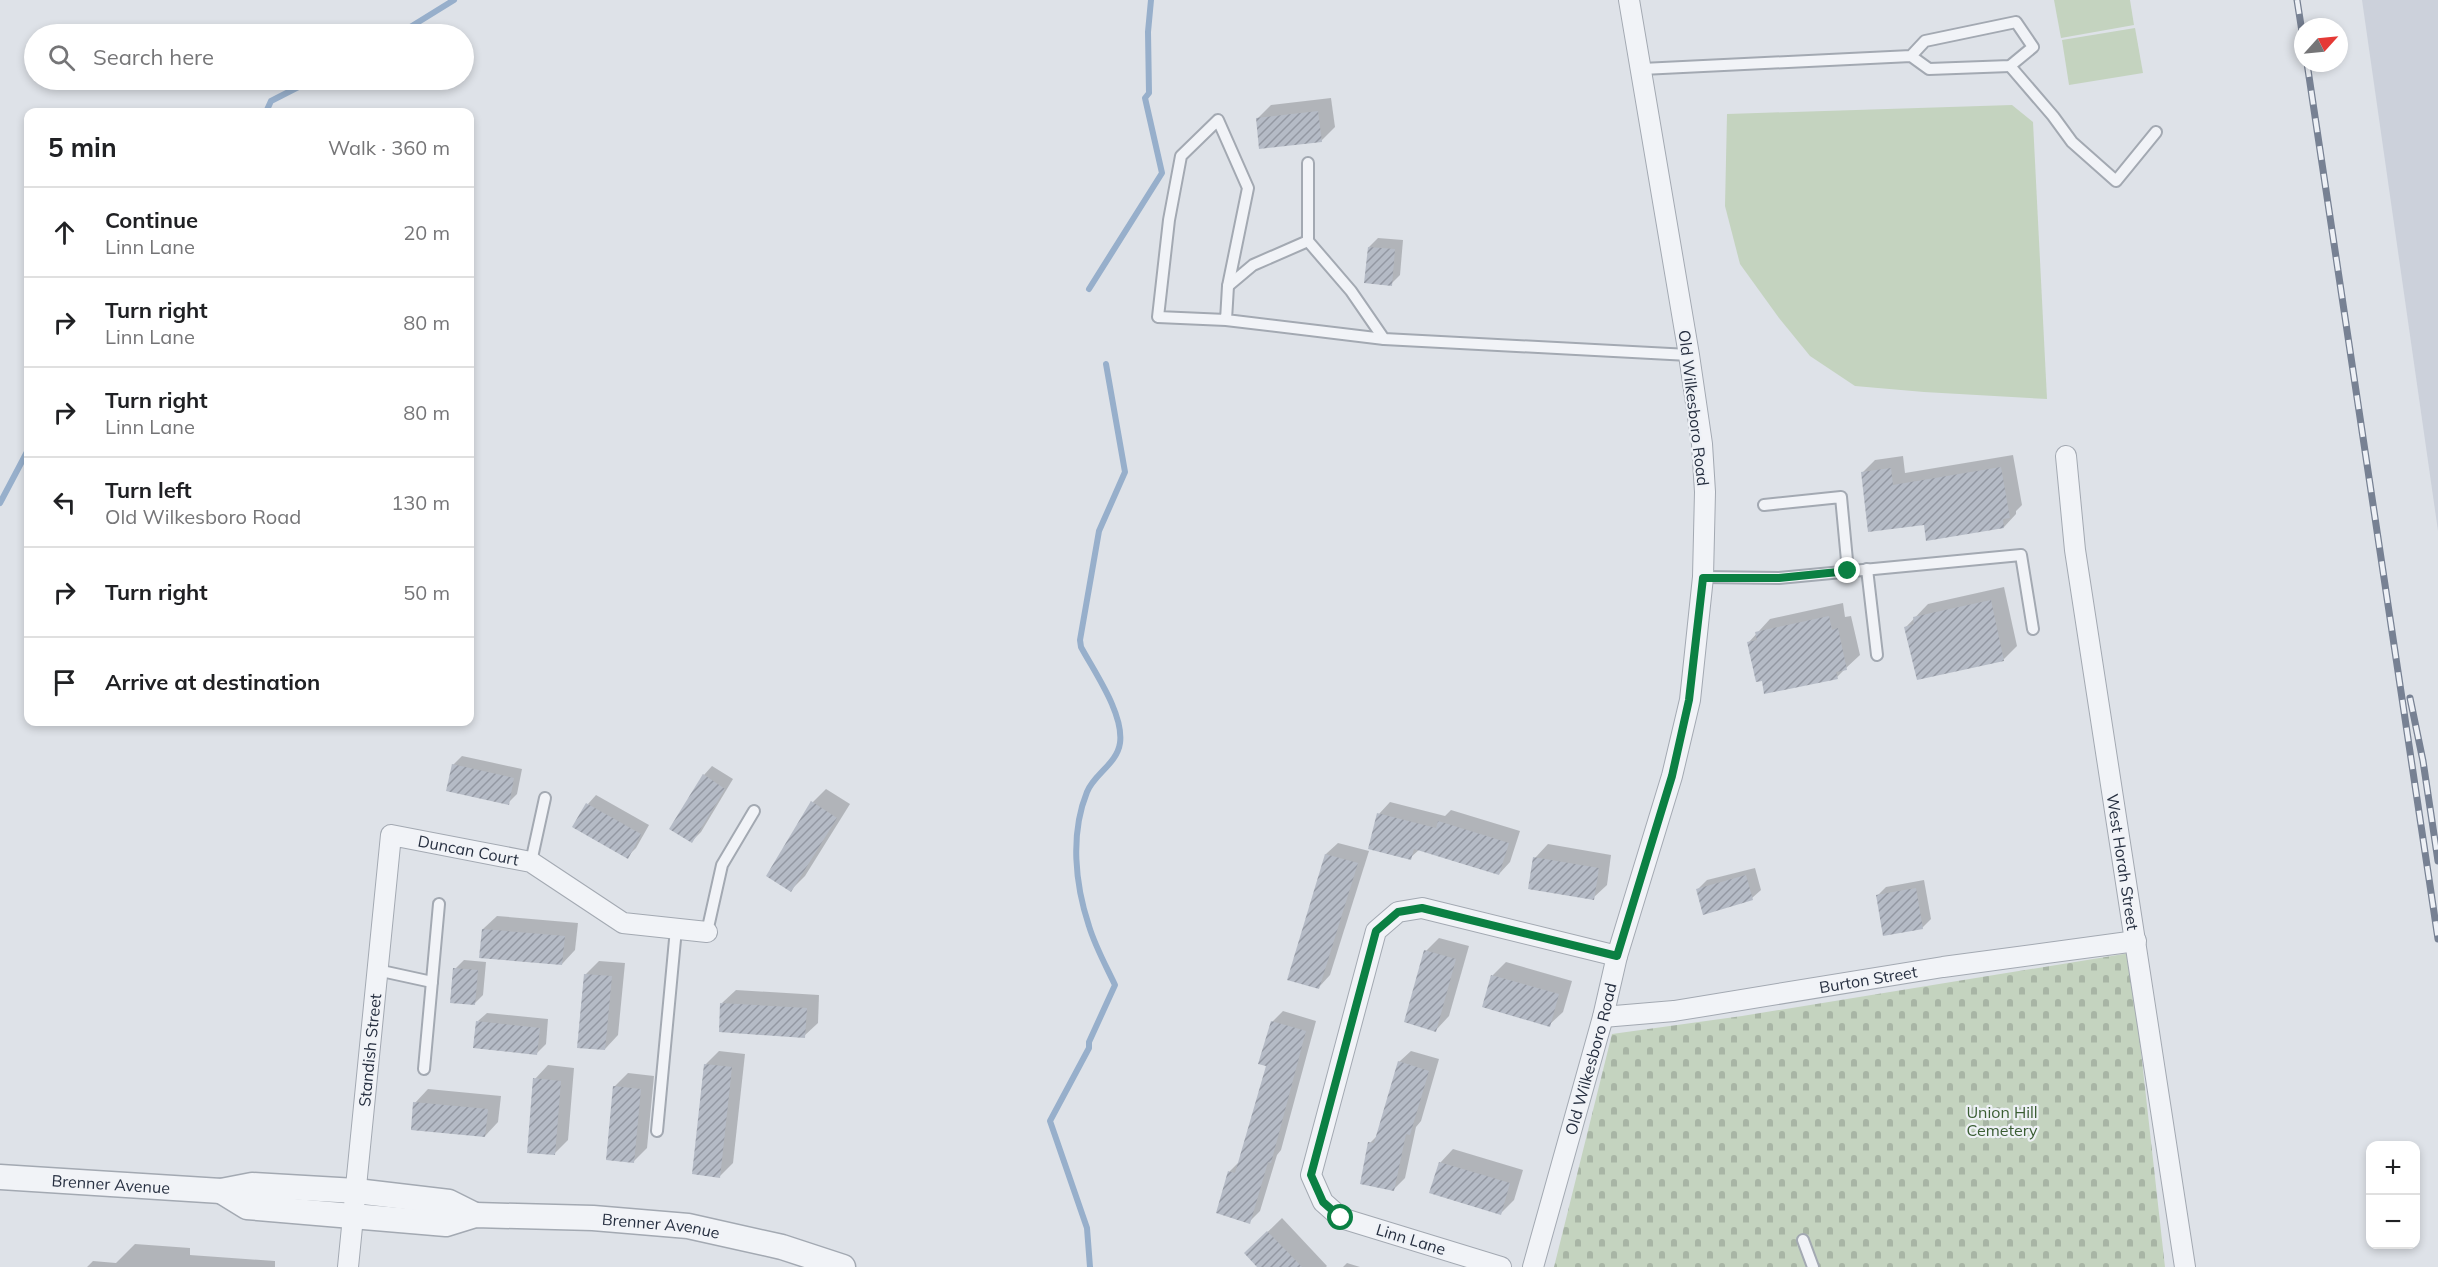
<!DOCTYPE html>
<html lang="en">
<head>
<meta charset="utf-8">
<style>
  :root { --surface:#fff; --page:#f6f6f6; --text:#202124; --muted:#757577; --line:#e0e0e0 }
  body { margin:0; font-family:Mulish,sans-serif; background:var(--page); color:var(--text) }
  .controls { position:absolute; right:18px; bottom:18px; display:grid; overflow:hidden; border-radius:12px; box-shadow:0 3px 9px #0003 }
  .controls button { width:54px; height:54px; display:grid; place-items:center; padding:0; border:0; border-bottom:2px solid var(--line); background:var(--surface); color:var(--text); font:30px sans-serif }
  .compass { position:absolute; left:2294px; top:18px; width:54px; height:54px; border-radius:50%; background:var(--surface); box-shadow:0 3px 9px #0003; rotate:63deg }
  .stop { position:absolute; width:18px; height:18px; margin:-14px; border:4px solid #0b8043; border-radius:50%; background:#fff }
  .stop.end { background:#0b8043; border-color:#fff; box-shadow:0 2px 6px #0008 }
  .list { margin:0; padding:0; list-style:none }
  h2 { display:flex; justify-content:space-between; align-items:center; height:78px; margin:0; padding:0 24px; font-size:26px }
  h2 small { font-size:20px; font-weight:400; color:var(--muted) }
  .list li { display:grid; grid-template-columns:39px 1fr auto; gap:18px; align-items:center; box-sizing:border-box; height:90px; padding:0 24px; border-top:2px solid var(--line) }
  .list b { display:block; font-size:22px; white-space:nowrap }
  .list p { margin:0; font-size:20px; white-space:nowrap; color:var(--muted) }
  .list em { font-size:20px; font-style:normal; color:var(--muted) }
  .icon { flex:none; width:33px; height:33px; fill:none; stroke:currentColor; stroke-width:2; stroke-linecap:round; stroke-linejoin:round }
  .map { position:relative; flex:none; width:2438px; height:1267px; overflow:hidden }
  .search { position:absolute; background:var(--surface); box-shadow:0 3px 9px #0003; left:24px; top:24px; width:450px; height:66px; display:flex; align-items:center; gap:15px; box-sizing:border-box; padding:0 21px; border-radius:33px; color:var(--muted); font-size:22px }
  .panel { position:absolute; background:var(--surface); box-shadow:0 3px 9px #0003; left:24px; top:108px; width:450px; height:618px; border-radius:12px }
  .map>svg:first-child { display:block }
  .built { fill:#ccd1db }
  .cemetery { fill:url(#cemetery-stones) }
  .park { fill:#c4d3bf }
  .shadow { fill:#0003 }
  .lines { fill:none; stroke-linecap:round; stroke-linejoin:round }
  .stream { stroke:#97afcb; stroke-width:6 }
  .building { fill:url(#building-hatch) }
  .service-casing { stroke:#a3a9b2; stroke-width:14 }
  .minor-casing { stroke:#a3a9b2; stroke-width:22 }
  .tertiary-casing { stroke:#a3a9b2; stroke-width:27 }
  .service { stroke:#f1f3f7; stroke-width:10 }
  .minor { stroke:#f1f3f7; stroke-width:20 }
  .tertiary { stroke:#f1f3f7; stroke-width:24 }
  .rail-casing { stroke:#778193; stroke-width:7 }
  .rail { stroke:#eef1f6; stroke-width:4.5; stroke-dasharray:14; stroke-linecap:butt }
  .route { stroke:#0b8043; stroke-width:8 }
  .labels { text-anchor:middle; stroke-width:4.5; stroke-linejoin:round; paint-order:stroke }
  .street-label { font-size:16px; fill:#262f40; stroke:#eef1f6 }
  .park-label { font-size:16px; fill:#3a5d33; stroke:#eef1f6 }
</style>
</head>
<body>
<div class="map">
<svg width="2438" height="1267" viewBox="0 0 2438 1267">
  <defs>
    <pattern id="cemetery-stones" width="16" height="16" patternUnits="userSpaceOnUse" patternTransform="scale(1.5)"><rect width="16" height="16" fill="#c4d3bf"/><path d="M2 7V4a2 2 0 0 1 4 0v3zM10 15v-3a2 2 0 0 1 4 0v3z" fill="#a8b5a5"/></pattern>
    <pattern id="building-hatch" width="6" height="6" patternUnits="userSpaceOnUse" patternTransform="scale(1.5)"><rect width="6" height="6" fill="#b5bbc6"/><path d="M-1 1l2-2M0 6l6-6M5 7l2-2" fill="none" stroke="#9398a2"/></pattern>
  </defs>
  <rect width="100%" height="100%" fill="#dee2e8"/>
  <!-- built -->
  <polygon class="built" points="2362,0 2438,0 2438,531"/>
  <!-- cemetery -->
  <polygon class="cemetery" points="2130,953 2165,1267 1554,1267 1612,1034 1742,1016"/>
  <!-- park -->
  <g class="park">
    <polygon points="2054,0 2130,0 2134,25 2061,38"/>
    <polygon points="2135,28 2143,73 2069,85 2062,40"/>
    <polygon points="2012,105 2033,122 2047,399 1924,392 1855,386 1810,356 1779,318 1740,264 1725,206 1727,114"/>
  </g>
  <!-- shadow -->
  <g class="shadow">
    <polygon points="1331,98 1335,127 1321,141 1257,119 1271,105"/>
    <polygon points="1378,238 1403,240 1400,275 1391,284 1369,247"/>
    <polygon points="2013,455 2022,505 2016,511 2016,514 2004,527 1925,523 1863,472 1875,460 1903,456 1905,473"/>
    <polygon points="2004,587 2017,646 2004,659 1906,627 1928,604"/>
    <polygon points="1843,603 1845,617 1851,616 1860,655 1846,668 1837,677 1763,679 1749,642 1770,619"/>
    <polygon points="462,756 522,769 517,794 508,803 453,765"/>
    <polygon points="712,766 733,779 701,832 692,841 704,775"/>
    <polygon points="826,789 850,804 805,876 791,890 813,802"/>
    <polygon points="596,795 649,825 636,848 627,857 588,804"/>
    <polygon points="1390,802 1445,816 1451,810 1520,831 1510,862 1499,874 1420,849 1410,858 1379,814"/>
    <polygon points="1338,843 1369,851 1330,975 1319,987 1326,854"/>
    <polygon points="1548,844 1611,855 1607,885 1593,898 1535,858"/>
    <polygon points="1755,868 1761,890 1752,898 1698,889 1707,880"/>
    <polygon points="1924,880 1931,919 1922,928 1877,896 1886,887"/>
    <polygon points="497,916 578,923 575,950 562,964 483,929"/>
    <polygon points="1439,938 1469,946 1449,1016 1436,1030 1426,951"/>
    <polygon points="464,960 486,962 483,995 474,1004 455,969"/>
    <polygon points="599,961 625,963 618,1035 605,1049 585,975"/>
    <polygon points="1506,962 1572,981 1563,1012 1549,1025 1492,976"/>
    <polygon points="736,990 819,995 818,1023 804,1036 722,1003"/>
    <polygon points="1283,1011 1316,1021 1281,1150 1277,1155 1260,1211 1249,1222 1217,1212 1230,1171 1239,1162 1267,1065 1272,1022"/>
    <polygon points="487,1013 548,1019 546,1044 537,1053 478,1021"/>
    <polygon points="719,1051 745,1054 733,1163 720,1176 705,1065"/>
    <polygon points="1411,1051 1439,1059 1421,1121 1416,1127 1405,1178 1393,1190 1370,1143 1378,1135 1399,1062"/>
    <polygon points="548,1065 574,1068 568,1140 554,1154 535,1079"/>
    <polygon points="628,1073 654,1076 647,1148 634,1161 614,1087"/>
    <polygon points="428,1089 501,1096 498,1122 485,1136 415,1103"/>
    <polygon points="1453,1149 1523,1170 1514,1200 1501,1213 1440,1163"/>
    <polygon points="1282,1218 1327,1266 1326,1267 1259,1267 1246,1253"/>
    <polygon points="135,1244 190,1248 190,1255 275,1261 275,1267 87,1267 93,1261 116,1263"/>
    <polygon points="1347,1263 1360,1267 1343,1267"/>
  </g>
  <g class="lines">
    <!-- stream -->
    <g class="stream">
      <polyline points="399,34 454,0"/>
      <polyline points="266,112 271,101 312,80"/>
      <polyline points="1089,289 1162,173 1145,98 1149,93 1148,32 1151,0"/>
      <polyline points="0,503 28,450"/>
      <path d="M1090 1267 1087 1228 1050 1121 1089 1048V1042L1115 985C1106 966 1095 946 1089 926 1075 884 1070 834 1087 792 1094 774 1117 764 1120 743 1124 714 1095 673 1081 647L1080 640 1099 531 1125 472 1106 364"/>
    </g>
  </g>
  <!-- building -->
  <g class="building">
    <polygon points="1318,111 1322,142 1259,149 1256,118"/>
    <polygon points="1368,247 1395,249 1392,286 1364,283"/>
    <polygon points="2001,467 2010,518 2003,519 2004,528 1926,541 1924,525 1868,532 1861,472 1891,468 1893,485"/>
    <polygon points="1991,600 2004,661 1917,680 1904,627 1914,624 1913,617"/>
    <polygon points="1829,616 1832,630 1838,628 1847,670 1836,672 1838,679 1764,694 1762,681 1756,682 1747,642 1757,640 1755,632"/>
    <polygon points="452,764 514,778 509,805 446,791"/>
    <polygon points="703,774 725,789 692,843 669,829"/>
    <polygon points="811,801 837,818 791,892 766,876"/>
    <polygon points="586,803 641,834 628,859 572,827"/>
    <polygon points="1377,813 1436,828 1438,821 1509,843 1499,875 1414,849 1411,860 1368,849"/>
    <polygon points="1325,854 1358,863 1319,989 1287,980"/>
    <polygon points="1533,857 1599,868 1594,900 1528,889"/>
    <polygon points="1746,875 1753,900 1703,915 1696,889"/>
    <polygon points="1916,888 1923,929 1883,936 1876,895"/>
    <polygon points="482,929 565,936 562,965 479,958"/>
    <polygon points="1424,950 1456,959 1436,1032 1404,1022"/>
    <polygon points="453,968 478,970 475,1005 450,1003"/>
    <polygon points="584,974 612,976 605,1050 577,1048"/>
    <polygon points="1491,975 1559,994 1550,1027 1482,1007"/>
    <polygon points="720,1003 807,1008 805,1038 719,1032"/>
    <polygon points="476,1021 540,1028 537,1055 473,1048"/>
    <polygon points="1271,1021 1306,1031 1271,1163 1268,1162 1250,1224 1216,1213 1228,1171 1235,1173 1266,1066 1258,1064"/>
    <polygon points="1398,1061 1429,1071 1410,1135 1406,1134 1394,1191 1360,1184 1368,1142 1374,1143"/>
    <polygon points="704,1064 732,1067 720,1178 692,1174"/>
    <polygon points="533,1078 561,1081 555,1155 527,1153"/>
    <polygon points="613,1086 641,1089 634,1163 606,1160"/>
    <polygon points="413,1102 488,1109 485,1137 411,1130"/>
    <polygon points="1439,1162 1510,1183 1501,1215 1429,1193"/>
    <polygon points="1267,1231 1302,1267 1257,1267 1244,1253"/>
  </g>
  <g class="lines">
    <defs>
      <g id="service">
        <polyline points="2010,66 2053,116 2072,142 2116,181 2156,132"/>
        <polyline points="1642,69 1911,56 1929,69 2010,66 2033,47 2016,22 1925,41 1911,56"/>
        <polyline points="1308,163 1308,241 1351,291 1384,339 1689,355"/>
        <polyline points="1228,286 1253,265 1308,241"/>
        <polyline points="1226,320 1228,286 1248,188 1218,120 1181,156 1169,220 1158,317 1226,320 1384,339"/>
        <polyline points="1764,505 1841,497 1848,571"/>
        <polyline points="1867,569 1877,655"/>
        <polyline points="1703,577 1779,578 2021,555 2033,629"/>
        <polyline points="531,862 545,798"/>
        <polyline points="707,932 722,865 754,811"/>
        <polyline points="377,970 432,982"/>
        <polyline points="424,1069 439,904"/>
        <polyline points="657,1131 676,929"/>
        <polyline points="1803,1240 1813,1267"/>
      </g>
      <g id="minor">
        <path id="s1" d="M2066 456 2075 550 2185 1267"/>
        <path id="s2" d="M1603 1017 1674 1011 1943 967 2136 941"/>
        <path id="s3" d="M348 1267 391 835 531 862 623 923 707 932"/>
        <polyline points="1501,1267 1341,1218 1323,1202 1311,1175 1376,931 1398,912 1422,908 1617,956"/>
        <path id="s4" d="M1533 1267 1603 1017 1617 956 1672 776 1690 700 1703 577 1705 492 1702 444 1689 355 1629 0"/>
      </g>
      <g id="tertiary">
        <path id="s5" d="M0 1177 221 1191 252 1185 356 1191 449 1202 475 1215"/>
        <path id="s6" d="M221 1191 247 1207 446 1224 475 1215 593 1218 688 1226 782 1247 843 1267"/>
      </g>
    </defs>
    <!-- service casing -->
    <use href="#service" class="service-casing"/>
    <!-- minor casing -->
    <use href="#minor" class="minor-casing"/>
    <!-- tertiary casing -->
    <use href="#tertiary" class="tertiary-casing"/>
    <!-- service -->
    <use href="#service" class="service"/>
    <!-- minor -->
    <use href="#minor" class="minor"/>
    <!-- tertiary -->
    <use href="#tertiary" class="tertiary"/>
    <defs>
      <g id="rail">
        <polyline points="2297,0 2303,38"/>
        <polyline points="2307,63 2438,939"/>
        <polyline points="2410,698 2423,761 2438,861"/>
      </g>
    </defs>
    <!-- rail casing -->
    <use href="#rail" class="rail-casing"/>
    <!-- rail -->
    <use href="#rail" class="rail"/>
  </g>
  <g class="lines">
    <!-- route -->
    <polyline class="route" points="1341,1218 1323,1202 1311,1175 1376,931 1398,912 1422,908 1617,956 1672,776 1689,700 1703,578 1779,578 1848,571"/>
  </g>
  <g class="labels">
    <!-- street labels -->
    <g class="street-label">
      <text transform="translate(1694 408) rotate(83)" y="6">Old Wilkesboro Road</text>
      <text dy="6" stroke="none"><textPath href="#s3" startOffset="513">Duncan Court</textPath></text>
      <text dy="6" stroke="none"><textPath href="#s1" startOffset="410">West Horah Street</textPath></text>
      <text dy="6" stroke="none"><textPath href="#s2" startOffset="268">Burton Street</textPath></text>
      <text dy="6" stroke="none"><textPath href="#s3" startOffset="218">Standish Street</textPath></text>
      <text dy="6" stroke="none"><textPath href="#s4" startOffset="216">Old Wilkesboro Road</textPath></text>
      <text dy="6" stroke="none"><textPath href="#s5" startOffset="111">Brenner Avenue</textPath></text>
      <text dy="6" stroke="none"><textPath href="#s6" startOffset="447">Brenner Avenue</textPath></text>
      <text transform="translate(1411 1239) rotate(17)" y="6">Linn Lane</text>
    </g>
    <!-- park labels -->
    <g class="park-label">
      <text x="2002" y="1118">Union Hill<tspan x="2002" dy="18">Cemetery</tspan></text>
    </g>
  </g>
</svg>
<div class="controls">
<button>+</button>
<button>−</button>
</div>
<svg class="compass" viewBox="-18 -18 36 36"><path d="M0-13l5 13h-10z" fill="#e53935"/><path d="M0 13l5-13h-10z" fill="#757577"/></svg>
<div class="stop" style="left:1341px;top:1218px"></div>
<div class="stop end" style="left:1848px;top:571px"></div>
<div class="search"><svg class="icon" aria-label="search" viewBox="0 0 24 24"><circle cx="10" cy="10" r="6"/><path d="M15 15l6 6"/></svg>Search here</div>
<section class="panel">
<h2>5 min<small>Walk · 360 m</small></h2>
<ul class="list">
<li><svg class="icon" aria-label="ahead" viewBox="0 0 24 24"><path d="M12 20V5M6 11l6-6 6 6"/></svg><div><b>Continue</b><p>Linn Lane</p></div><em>20 m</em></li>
<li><svg class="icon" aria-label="right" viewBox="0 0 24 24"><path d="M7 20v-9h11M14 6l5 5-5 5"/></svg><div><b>Turn right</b><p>Linn Lane</p></div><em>80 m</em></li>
<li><svg class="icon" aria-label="right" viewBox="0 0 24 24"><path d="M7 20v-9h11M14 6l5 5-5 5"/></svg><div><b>Turn right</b><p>Linn Lane</p></div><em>80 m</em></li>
<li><svg class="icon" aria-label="left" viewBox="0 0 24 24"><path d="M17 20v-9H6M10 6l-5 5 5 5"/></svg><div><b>Turn left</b><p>Old Wilkesboro Road</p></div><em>130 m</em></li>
<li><svg class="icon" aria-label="right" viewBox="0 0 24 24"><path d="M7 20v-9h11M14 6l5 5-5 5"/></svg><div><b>Turn right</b></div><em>50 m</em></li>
<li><svg class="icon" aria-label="arrive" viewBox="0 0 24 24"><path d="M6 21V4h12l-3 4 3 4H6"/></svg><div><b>Arrive at destination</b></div></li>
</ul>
</section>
</div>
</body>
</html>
